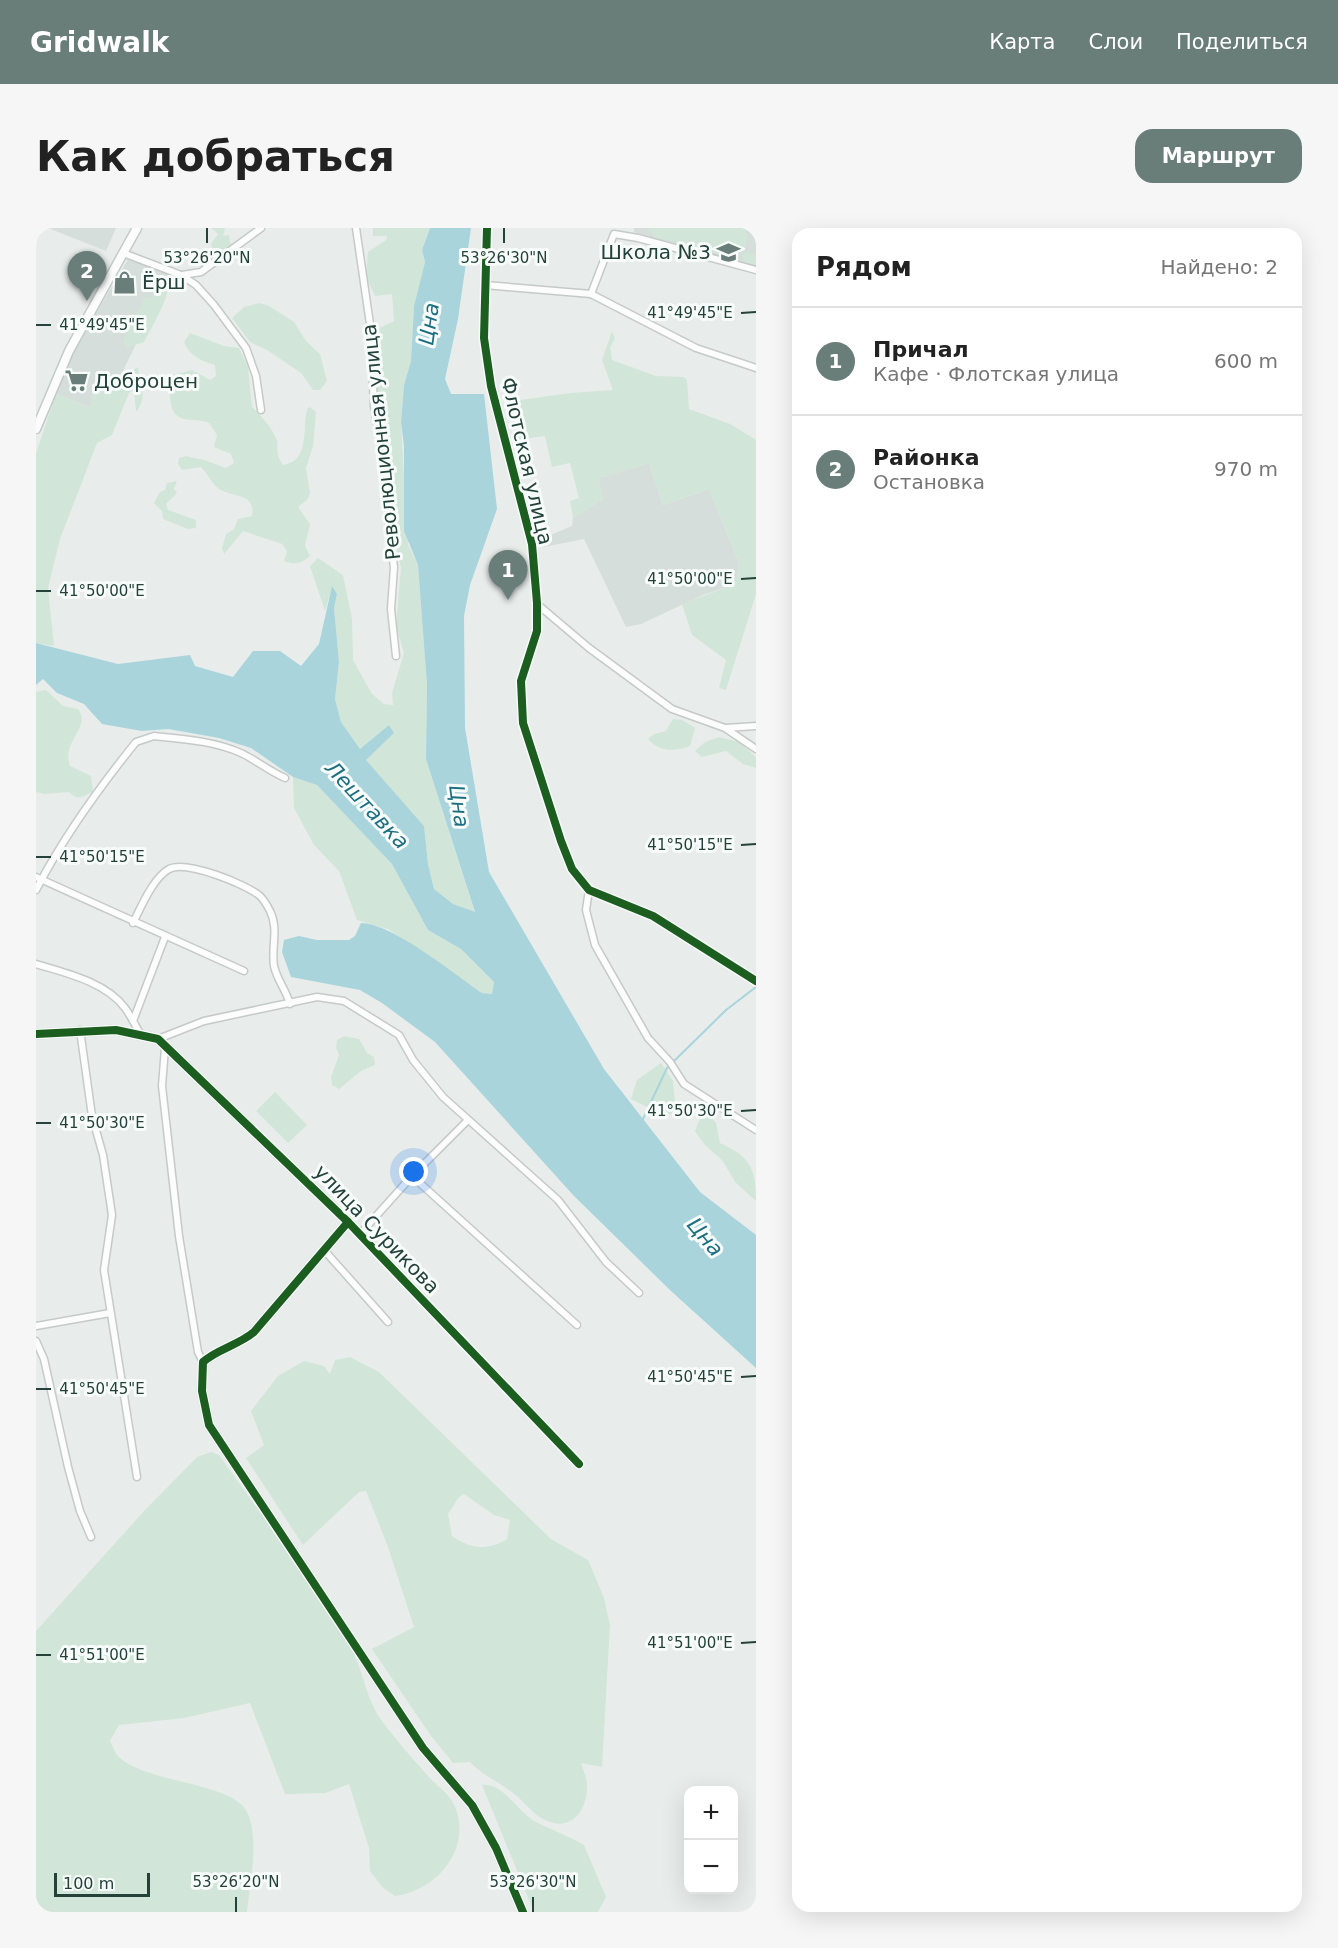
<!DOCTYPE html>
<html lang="ru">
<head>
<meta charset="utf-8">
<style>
  :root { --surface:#fff; --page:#f6f6f6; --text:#222; --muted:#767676; --line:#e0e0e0; --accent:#697e78 }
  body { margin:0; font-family:"DejaVu Sans",sans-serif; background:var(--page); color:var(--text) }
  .controls { position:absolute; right:18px; bottom:18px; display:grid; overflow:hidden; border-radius:12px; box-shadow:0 6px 24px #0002 }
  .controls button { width:54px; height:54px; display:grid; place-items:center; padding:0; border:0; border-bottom:2px solid var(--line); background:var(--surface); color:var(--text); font:30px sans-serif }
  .scale { position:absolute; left:18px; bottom:15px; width:96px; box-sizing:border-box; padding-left:6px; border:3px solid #24423a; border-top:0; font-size:16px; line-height:21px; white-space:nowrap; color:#24423a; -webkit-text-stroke:4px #f7fbf9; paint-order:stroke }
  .you { position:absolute; left:378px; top:944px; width:21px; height:21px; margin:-15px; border:4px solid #fff; border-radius:50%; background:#1a73e8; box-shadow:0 0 0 9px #1a73e833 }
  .badge { display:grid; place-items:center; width:39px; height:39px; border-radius:50%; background:var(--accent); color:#fff; font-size:20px; font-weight:700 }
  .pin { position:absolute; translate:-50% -50px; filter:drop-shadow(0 2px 3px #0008) }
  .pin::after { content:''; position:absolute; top:32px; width:21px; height:18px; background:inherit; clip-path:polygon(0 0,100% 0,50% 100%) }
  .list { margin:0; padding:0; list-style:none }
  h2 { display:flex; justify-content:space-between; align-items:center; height:78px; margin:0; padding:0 24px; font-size:26px }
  h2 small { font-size:20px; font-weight:400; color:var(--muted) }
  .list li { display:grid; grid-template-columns:39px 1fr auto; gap:18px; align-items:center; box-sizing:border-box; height:108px; padding:0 24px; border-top:2px solid var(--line) }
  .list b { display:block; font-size:22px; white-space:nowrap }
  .list p { margin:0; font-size:20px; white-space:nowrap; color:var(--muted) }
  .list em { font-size:20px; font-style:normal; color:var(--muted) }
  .map { position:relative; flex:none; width:720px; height:1684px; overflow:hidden; border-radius:18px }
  header { display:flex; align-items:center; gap:36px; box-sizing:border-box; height:84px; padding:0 30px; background:var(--accent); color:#fff }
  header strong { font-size:28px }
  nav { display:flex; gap:33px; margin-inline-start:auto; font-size:21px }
  .intro { display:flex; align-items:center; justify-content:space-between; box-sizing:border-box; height:144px; padding:0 36px }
  h1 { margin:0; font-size:42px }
  .button { padding:15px 27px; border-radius:18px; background:var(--accent); color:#fff; font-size:21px; font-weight:700 }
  main { display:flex; gap:36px; padding:0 36px }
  aside { flex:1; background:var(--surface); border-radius:18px; box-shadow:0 6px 24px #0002 }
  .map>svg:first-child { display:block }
  .built { fill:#d6dedb }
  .green { fill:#d1e6d8; fill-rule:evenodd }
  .water { fill:#a9d4db }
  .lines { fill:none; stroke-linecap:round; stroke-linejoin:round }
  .stream { stroke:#a9d4db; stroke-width:2 }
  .street-casing { stroke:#c5cac8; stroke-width:9 }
  .secondary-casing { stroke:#c3cbc8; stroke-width:11 }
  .street { stroke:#fcfcfc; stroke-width:6 }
  .secondary { stroke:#fcfcfc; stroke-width:8 }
  .cycleway-casing { stroke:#f7fbf9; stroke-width:11 }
  .cycleway { stroke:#1b5e20; stroke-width:8 }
  .ticks { fill:none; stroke:#24423a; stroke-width:2 }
  .labels { text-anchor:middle; stroke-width:6; stroke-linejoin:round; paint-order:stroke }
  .poi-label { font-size:20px; fill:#24423a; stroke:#f7fbf9; text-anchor:start }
  .street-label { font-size:20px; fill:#24423a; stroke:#f7fbf9 }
  .water-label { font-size:21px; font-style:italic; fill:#1c6f80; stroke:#f7fbf9 }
  .ticks-label { font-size:15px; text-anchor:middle; fill:#24423a; stroke:#f7fbf9; stroke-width:6; stroke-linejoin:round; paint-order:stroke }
</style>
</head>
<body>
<header>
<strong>Gridwalk</strong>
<nav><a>Карта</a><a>Слои</a><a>Поделиться</a></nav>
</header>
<div class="intro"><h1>Как добраться</h1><a class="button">Маршрут</a></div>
<main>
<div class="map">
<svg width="720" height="1684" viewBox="0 0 720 1684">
  <rect width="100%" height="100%" fill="#e8edeb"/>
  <!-- built -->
  <g class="built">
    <polygon points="12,0 80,0 70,23"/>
    <polygon points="598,0 720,0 720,39 614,9 598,4"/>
    <polygon points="97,23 114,38 134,46 84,149 72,187 20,166 37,124"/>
    <polygon points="613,235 627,277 673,261 703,334 701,351 691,359 667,367 605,396 590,399 548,311 508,319 505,311 536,298 537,289 567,271 562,250"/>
  </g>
  <!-- green -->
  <g class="green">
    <polygon points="175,0 189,0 187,8 193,7 194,14 206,25 193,34 187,23 183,26 177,23 175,16 182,6"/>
    <polygon points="337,0 394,0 386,22 389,34 378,78 375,133 368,157 365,194 372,317 382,337 391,457 390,531 439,685 417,676 398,661 392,636 388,598 329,531 358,505 353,497 324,521 305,494 299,471 303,434 298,380 301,366 296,359 289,383 274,338 282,330 307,347 316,391 317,432 336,466 348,476 357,477 356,465 368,425 360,398 365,340 356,298 358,258 348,224 341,183 339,118 341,101 358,93 356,66 339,68 330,49 332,24 350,12 351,8 337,8"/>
    <polygon points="611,0 708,0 712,10 706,23 695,29 619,9"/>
    <polygon points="708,24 720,27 720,38 705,34"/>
    <path d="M132 44C140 60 116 98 108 114L90 120 87 113 109 70 117 69 121 53Z"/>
    <polygon points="223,75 233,78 258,94 270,113 284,126 291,153 284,162 277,162 265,145 231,122 214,114 196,90 208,79"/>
    <polygon points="576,103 579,111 574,119 576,132 620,148 648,149 651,152 653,181 694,196 720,212 720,366 690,462 683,460 690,432 656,407 646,376 691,359 701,350 703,334 673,261 627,277 613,235 562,250 567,271 537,289 534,273 543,270 534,235 516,239 509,208 481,212 471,174 534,165 577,162 566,132"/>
    <path d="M154 105 188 118 203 120 212 139 216 179C225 188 235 198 240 210 244 219 237 222 247 237 274 233 266 202 271 181L274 179 280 184 277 218 270 240 274 265 271 272 262 279 274 296 269 318 274 328C265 336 259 337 248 333L251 323 246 316 207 303 188 326 186 320 190 306 198 301 202 291 216 288C220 265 198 270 183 261 176 256 171 245 165 239L146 242 142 236 143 230 150 228 168 232 190 240 198 235 195 226 178 219 181 207 173 195C164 190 151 194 143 189 131 182 133 158 137 147L156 142 174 152 180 148 179 137C166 133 153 128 148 114Z"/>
    <path d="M102 139C103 156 113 168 100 184L98 162 93 165 76 207 61 215 24 311 12 360 18 418 0 415V225L20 166 54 180 56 167 64 158H88L93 145Z"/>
    <polygon points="141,253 138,261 141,265 130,276 132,282 160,292 160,300 152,301 127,291 126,283 118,275 124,264 129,262 131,255"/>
    <path d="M10 462 27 478 42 481C56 500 25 512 34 538L55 548 57 564C45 568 43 574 33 564L9 566 0 564V464Z"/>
    <path d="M637 491 646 492 659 500 654 518C639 524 623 524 612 511L618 506 630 503Z"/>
    <polygon points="683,509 703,514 720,529 720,540 707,536 690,523 666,529 659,523 669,514"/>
    <polygon points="257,549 281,557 356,636 392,702 425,721 458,754 456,766 446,765 352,701 321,692 303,643 278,617 258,580"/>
    <polygon points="308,808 323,811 331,825 338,829 339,837 325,843 303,861 296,857 295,849 303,827 300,820 301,812"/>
    <polygon points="625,835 637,853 640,885 627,887 595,871 601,852"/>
    <polygon points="239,864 271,897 252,915 220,883"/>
    <path d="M672 886 680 895 684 915C714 928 720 941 720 973L700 955 686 932 668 916 659 903 664 891Z"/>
    <path d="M314 1129 343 1144 515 1311 552 1332 568 1370 574 1397 566 1539 545 1535C547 1542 551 1549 551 1557 552 1579 538 1602 514 1594 500 1590 492 1578 482 1569 466 1555 448 1549 434 1534L417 1535 395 1508 336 1421 378 1399 352 1319 330 1263 323 1264 267 1317 210 1230 228 1217 215 1183 242 1148 268 1133 288 1138 294 1146 299 1132ZM428 1266 458 1287 474 1292 471 1311C452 1323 434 1321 416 1308L412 1286 423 1269Z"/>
    <path d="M175 1224 183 1227C227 1290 276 1351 314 1418 327 1441 330 1472 346 1493 360 1512 377 1531 393 1549 406 1563 417 1567 422 1588 431 1628 397 1663 359 1668L347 1660 334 1643 333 1620 313 1556 289 1565 249 1566 214 1475 148 1490 83 1497 74 1513C77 1518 79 1526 83 1529 109 1555 197 1554 211 1584 224 1612 214 1654 211 1684H0V1403L108 1283 161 1229Z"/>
    <path d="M446 1557C467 1554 483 1585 500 1594 516 1602 533 1608 548 1617L570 1669 562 1684H498Z"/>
  </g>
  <!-- water -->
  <path class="water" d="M394 0H435L422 91 409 151 415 166H448L461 281 434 357 428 388 429 500 453 644 568 841 664 964 720 1007V1140L635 1063 538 968 399 814 346 775 324 762 255 749 246 724 248 712 263 708 281 712H313L319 708 325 695C356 695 418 746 446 765L456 766 458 754 425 721 392 702 356 636 281 557 257 549 215 520 183 510 132 501 106 503 66 496 48 476 21 465 7 451 0 457V415L82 436 154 427 159 438 197 449 217 423H244L265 438 283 416 296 358 301 366 298 380 303 434 299 471 305 494 324 521 353 497 358 505 330 532 388 598 392 636 398 661 417 676 439 684 390 531 391 457 382 337 368 303V218L365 194 368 157 375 133 378 78 389 34 386 22Z"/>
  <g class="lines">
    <!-- stream -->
    <polyline class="stream" points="607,891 631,840 690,782 720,759"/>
    <defs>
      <g id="street">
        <polyline points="320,0 334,96 338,178 352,259 353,304 358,339 355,381 360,428"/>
        <polyline points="451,0 448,110 455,158 496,316 501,375 501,403 485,453 487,495 525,613 536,641 553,662 617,688 720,753"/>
        <polyline points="87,25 145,47 160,57 178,77 210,120 220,148 225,182"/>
        <polyline points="146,47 165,44 225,0"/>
        <polyline points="449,57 555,66 660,120 720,140"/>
        <polyline points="555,66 578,6 602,10 720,42"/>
        <polyline points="501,376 553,420 636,481 689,500 720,521"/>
        <polyline points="690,500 720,498"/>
        <polyline points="0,649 208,743"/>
        <path d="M0 662C28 608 62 561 100 514L118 508C147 511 178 513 205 525 220 532 233 543 249 550"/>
        <polyline points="553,662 550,682 559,717 612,810 634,834 648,856 720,902"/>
        <path d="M97 695C105 679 117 650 133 641 150 632 210 656 224 668 228 672 232 679 234 683 243 701 235 719 238 738 241 752 250 762 254 776"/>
        <path d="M0 736C30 745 70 754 89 780 95 788 99 797 104 805"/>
        <polyline points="97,793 129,709"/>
        <polyline points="44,802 56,888 67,927 76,987 68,1042 101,1249"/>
        <polyline points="122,811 168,793 281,769 308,773 363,807 377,832 407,869 522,972 570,1034 603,1065"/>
        <polyline points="129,820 126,858 143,1008 162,1124 167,1134"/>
        <polyline points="376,948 541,1097"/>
        <polyline points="312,994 543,1236"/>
        <polyline points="324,1006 376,948 432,892"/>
        <polyline points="288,1022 352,1094"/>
        <polyline points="0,1098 74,1085"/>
        <polyline points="0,1113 8,1131 32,1239 44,1283 55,1309"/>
      </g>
      <g id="secondary">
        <polyline points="0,201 33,123 101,0"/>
        <path d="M0 806 80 802 122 811 312 994 218 1104C203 1117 181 1121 167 1134L166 1163 173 1197 387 1520 436 1577 460 1620 487 1684"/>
      </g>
    </defs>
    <!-- street casing -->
    <use href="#street" class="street-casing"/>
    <!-- secondary casing -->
    <use href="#secondary" class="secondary-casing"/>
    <!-- street -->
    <use href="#street" class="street"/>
    <!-- secondary -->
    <use href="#secondary" class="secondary"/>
    <defs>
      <g id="cycleway">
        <polyline points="451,0 448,110 455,158 496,316 501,375 501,403 485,453 487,495 525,613 536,641 553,662 617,688 720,753"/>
        <polyline points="0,806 80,802 122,811 312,994 543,1236"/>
        <path d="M312 994 218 1104C203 1117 181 1121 167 1134L166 1163 173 1197 387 1520 436 1577 460 1620 487 1684"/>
      </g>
    </defs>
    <!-- cycleway casing -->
    <use href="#cycleway" class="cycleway-casing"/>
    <!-- cycleway -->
    <use href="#cycleway" class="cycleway"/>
  </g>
  <!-- ticks -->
  <path class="ticks" d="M171 0V15M468 0V15M705 85 720 84M0 97H15M705 351 720 350M0 363H15M705 617 720 616M0 629H15M705 883 720 882M0 895H15M705 1149 720 1148M0 1161H15M705 1415 720 1414M0 1427H15M200 1669V1684M497 1669V1684"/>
  <!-- icons -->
  <defs>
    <symbol id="school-bare" viewBox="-9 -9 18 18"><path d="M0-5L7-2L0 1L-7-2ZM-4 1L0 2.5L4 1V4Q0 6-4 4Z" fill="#697e78" stroke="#f7fbf9" stroke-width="2.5" paint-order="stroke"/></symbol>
    <symbol id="shop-bare" viewBox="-9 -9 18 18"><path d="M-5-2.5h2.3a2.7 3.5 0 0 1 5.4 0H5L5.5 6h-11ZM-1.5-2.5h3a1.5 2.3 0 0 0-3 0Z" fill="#697e78" stroke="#f7fbf9" stroke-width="2.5" paint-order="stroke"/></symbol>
    <symbol id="supermarket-bare" viewBox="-9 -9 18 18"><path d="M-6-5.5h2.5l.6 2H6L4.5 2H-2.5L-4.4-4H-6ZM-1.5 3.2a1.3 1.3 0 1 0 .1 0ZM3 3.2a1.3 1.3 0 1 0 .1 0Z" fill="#697e78" stroke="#f7fbf9" stroke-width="2.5" paint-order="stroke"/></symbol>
  </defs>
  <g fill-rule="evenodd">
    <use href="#school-bare" x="676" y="8" width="33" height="33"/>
    <use href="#shop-bare" x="72" y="38" width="33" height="33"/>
    <use href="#supermarket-bare" x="24" y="136" width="33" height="33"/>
  </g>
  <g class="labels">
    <!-- poi labels -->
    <g class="poi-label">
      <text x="675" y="31" text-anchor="end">Школа №3</text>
      <text x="106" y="61">Ёрш</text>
      <text x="58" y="160">Доброцен</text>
    </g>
    <!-- street labels -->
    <g class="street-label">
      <text transform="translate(345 214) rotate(-96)" y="7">Революционная улица</text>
      <text transform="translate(491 233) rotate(77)" y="7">Флотская улица</text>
      <text transform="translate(341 1001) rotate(46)" y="7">улица Сурикова</text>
    </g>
    <!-- water labels -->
    <g class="water-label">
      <text transform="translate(393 96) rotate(-82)" y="7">Цна</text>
      <text transform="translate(331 577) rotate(47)" y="7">Лештавка</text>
      <text transform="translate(423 578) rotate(82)" y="7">Цна</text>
      <text transform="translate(669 1009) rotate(50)" y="7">Цна</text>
    </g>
  </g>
  <g class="ticks-label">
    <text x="171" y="35">53°26'20"N</text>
    <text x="468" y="35">53°26'30"N</text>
    <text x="654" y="90">41°49'45"E</text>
    <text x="66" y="102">41°49'45"E</text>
    <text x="654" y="356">41°50'00"E</text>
    <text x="66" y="368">41°50'00"E</text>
    <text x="654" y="622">41°50'15"E</text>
    <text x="66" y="634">41°50'15"E</text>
    <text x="654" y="888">41°50'30"E</text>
    <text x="66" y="900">41°50'30"E</text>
    <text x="654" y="1154">41°50'45"E</text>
    <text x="66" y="1166">41°50'45"E</text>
    <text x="654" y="1420">41°51'00"E</text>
    <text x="66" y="1432">41°51'00"E</text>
    <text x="200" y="1659">53°26'20"N</text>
    <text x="497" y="1659">53°26'30"N</text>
  </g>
</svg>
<div class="controls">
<button>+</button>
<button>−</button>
</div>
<div class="scale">100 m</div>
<div class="you"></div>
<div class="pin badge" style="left:472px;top:372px">1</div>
<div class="pin badge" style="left:51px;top:73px">2</div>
</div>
<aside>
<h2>Рядом<small>Найдено: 2</small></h2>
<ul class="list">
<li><span class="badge">1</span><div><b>Причал</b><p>Кафе · Флотская улица</p></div><em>600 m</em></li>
<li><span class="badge">2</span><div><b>Районка</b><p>Остановка</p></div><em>970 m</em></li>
</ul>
</aside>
</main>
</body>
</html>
